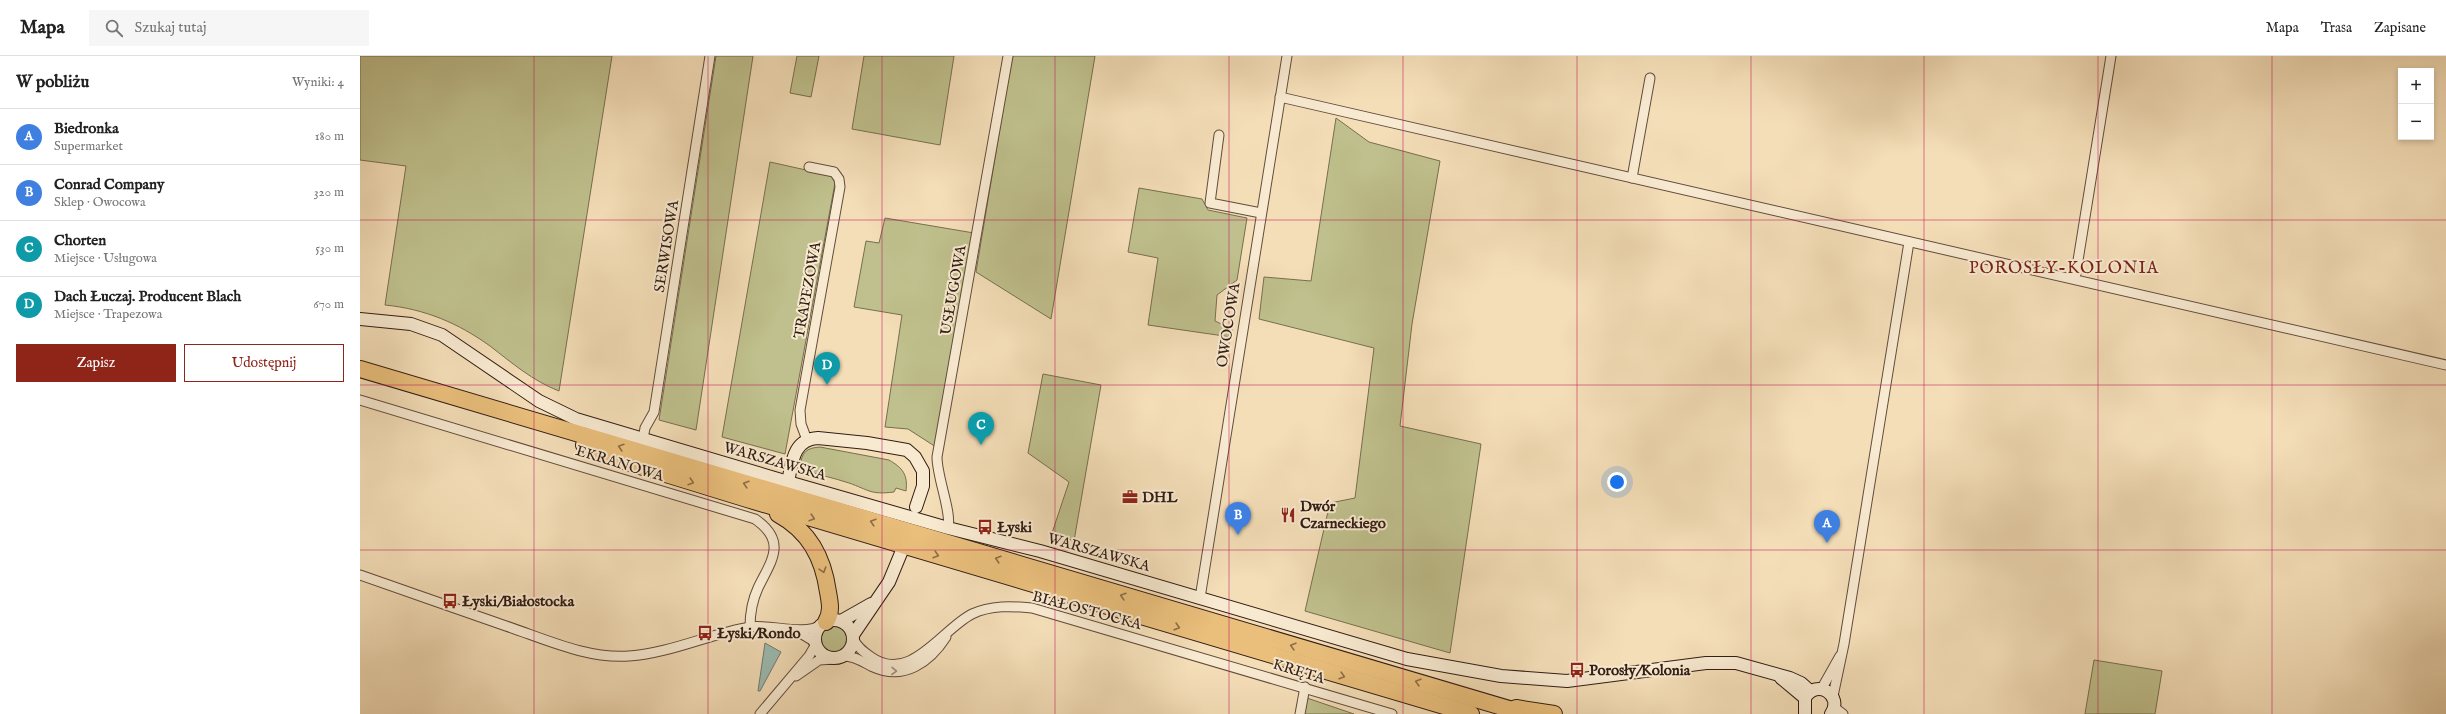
<!DOCTYPE html>
<html lang="pl">
<head>
<meta charset="utf-8">
<style>
  :root { --surface:#fff; --page:#f6f6f6; --text:#222; --muted:#767676; --line:#e0e0e0; --accent:#8f2418 }
  body { margin:0; font-family:"IM FELL English",serif; background:var(--page); color:var(--text) }
  .controls { position:absolute; right:12px; top:12px; display:grid; overflow:hidden; border-radius:0px; box-shadow:0 2px 6px #0003 }
  .controls button { width:36px; height:36px; display:grid; place-items:center; padding:0; border:0; border-bottom:1px solid var(--line); background:var(--surface); color:var(--text); font:20px sans-serif }
  .you { position:absolute; left:1257px; top:426px; width:14px; height:14px; margin:-10px; border:3px solid #fff; border-radius:50%; background:#1a73e8; box-shadow:0 0 0 6px #1a73e833 }
  .badge { display:grid; place-items:center; width:26px; height:26px; border-radius:50%; background:var(--accent); color:#fff; font-size:13px; font-weight:700 }
  .pin { position:absolute; translate:-50% -33px; filter:drop-shadow(0 1px 2px #0008) }
  .pin::after { content:''; position:absolute; top:21px; width:14px; height:12px; background:inherit; clip-path:polygon(0 0,100% 0,50% 100%) }
  .list { margin:0; padding:0; list-style:none }
  h2 { display:flex; justify-content:space-between; align-items:center; height:52px; margin:0; padding:0 16px; font-size:17px }
  h2 small { font-size:13px; font-weight:400; color:var(--muted) }
  .list li { display:grid; grid-template-columns:26px 1fr auto; gap:12px; align-items:center; box-sizing:border-box; height:56px; padding:0 16px; border-top:1px solid var(--line) }
  .list b { display:block; font-size:15px; white-space:nowrap }
  .list p { margin:0; font-size:13px; white-space:nowrap; color:var(--muted) }
  .list em { font-size:13px; font-style:normal; color:var(--muted) }
  .actions { display:flex; gap:8px; padding:12px 16px }
  .actions a { flex:1; padding:9px 0; border:1px solid var(--accent); border-radius:0px; text-align:center; font-size:14px; color:var(--accent) }
  .actions .main { background:var(--accent); color:#fff }
  .icon { flex:none; width:22px; height:22px; fill:none; stroke:currentColor; stroke-width:2; stroke-linecap:round; stroke-linejoin:round }
  .map { position:relative; flex:none; width:2086px; height:658px; overflow:hidden }
  header { display:flex; align-items:center; gap:24px; box-sizing:border-box; height:56px; padding:0 20px; background:var(--surface); border-bottom:1px solid var(--line) }
  header strong { font-size:19px }
  nav { display:flex; gap:22px; margin-inline-start:auto; font-size:14px }
  .search { width:280px; height:36px; background:var(--page); display:flex; align-items:center; gap:10px; box-sizing:border-box; padding:0 14px; border-radius:0px; color:var(--muted); font-size:15px }
  main { display:flex }
  aside { flex:1; background:var(--surface) }
  .map>svg:first-child { display:block }
  .green { fill:#bfc08d; stroke:#786e50 }
  .water { fill:#9cbcb3; stroke:#727c73 }
  .lines { fill:none; stroke-linecap:round; stroke-linejoin:round }
  .street-casing { stroke:#624c3c; stroke-width:11 }
  .secondary-casing { stroke:#321c13; stroke-width:14 }
  .highway-casing { stroke:#321c13; stroke-width:18 }
  .street { stroke:#f8ead1; stroke-width:9 }
  .secondary { stroke:#f8ead1; stroke-width:12 }
  .highway { stroke:#eabf7c; stroke-width:16 }
  .oneway { stroke:#8e6e48 }
  .oneway2 { stroke:#9f8d7c }
  .grid { fill:none; stroke:#c2185b; stroke-width:1; stroke-opacity:0.55 }
  .labels { text-anchor:middle; stroke-width:4; stroke-linejoin:round; paint-order:stroke }
  .street-label { font-size:15px; fill:#321c13; stroke:#f8ead1 }
  .poi-label { font-size:15px; font-weight:bold; fill:#321c13; stroke:#f8ead1; text-anchor:start }
  .quarter-label { font-size:17px; letter-spacing:1px; fill:#7a1f14; stroke:#f8ead1 }
</style>
</head>
<body>
<header>
<strong>Mapa</strong>
<div class="search"><svg class="icon" aria-label="search" viewBox="0 0 24 24"><circle cx="10" cy="10" r="6"/><path d="M15 15l6 6"/></svg>Szukaj tutaj</div>
<nav><a>Mapa</a><a>Trasa</a><a>Zapisane</a></nav>
</header>
<main>
<aside>
<h2>W pobliżu<small>Wyniki: 4</small></h2>
<ul class="list">
<li><span class="badge" style="background:#3f7fe0">A</span><div><b>Biedronka</b><p>Supermarket</p></div><em>180 m</em></li>
<li><span class="badge" style="background:#3f7fe0">B</span><div><b>Conrad Company</b><p>Sklep · Owocowa</p></div><em>320 m</em></li>
<li><span class="badge" style="background:#0f9aa8">C</span><div><b>Chorten</b><p>Miejsce · Usługowa</p></div><em>530 m</em></li>
<li><span class="badge" style="background:#0f9aa8">D</span><div><b>Dach Łuczaj. Producent Blach</b><p>Miejsce · Trapezowa</p></div><em>670 m</em></li>
</ul>
<div class="actions"><a class="main">Zapisz</a><a>Udostępnij</a></div>
</aside>
<div class="map">
<svg width="2086" height="658" viewBox="0 0 2086 658">
  <rect width="100%" height="100%" fill="#f4deb8"/>
  <filter id="stains"><feTurbulence type="fractalNoise" baseFrequency=".005" numOctaves="4"/><feColorMatrix values="0 0 0 0 .2 0 0 0 0 .09 0 0 0 0 .02 0 0 0 .5 -.17"/></filter>
  <radialGradient id="worn" r=".72"><stop offset=".6" stop-color="#630" stop-opacity="0"/><stop offset="1" stop-color="#630" stop-opacity=".3"/></radialGradient>
  <!-- green -->
  <g class="green">
    <path d="M0 0H252L199 335C173 325 152 307 130 290 98 267 65 253 25 249L46 110 0 104Z"/>
    <polygon points="356,0 393,0 336,374 299,364"/>
    <polygon points="437,0 459,0 451,41 430,37"/>
    <polygon points="504,0 594,0 580,89 492,73"/>
    <polygon points="652,0 735,0 691,263 616,216"/>
    <polygon points="976,62 1009,86 1080,105 1052,268 1040,370 1121,388 1090,597 945,555 970,447 995,442 1014,292 899,263 904,221 951,225"/>
    <polygon points="410,106 473,120 475,127 425,398 362,381"/>
    <polygon points="779,132 842,143 848,154 887,162 877,224 857,239 855,265 872,273 871,281 788,269 798,202 768,196"/>
    <polygon points="525,162 614,177 576,391 548,373 525,371 542,259 494,251 506,185 519,187"/>
    <polygon points="683,318 741,329 714,485 692,477 709,426 668,397"/>
    <path d="M460 391 529 404C543 412 548 419 546 435L536 432 534 436C510 439 509 434 489 427 474 422 459 419 444 414L440 410C442 396 446 392 460 391Z"/>
    <circle cx="474" cy="583" r="14"/>
    <polygon points="1734,604 1802,615 1795,658 1725,658"/>
    <polygon points="947,642 994,658 944,658"/>
  </g>
  <!-- water -->
  <polygon class="water" points="405,587 421,596 400,635 398,635"/>
  <g class="lines">
    <defs>
      <g id="street">
        <polyline points="920,41 2086,309"/>
        <polyline points="859,79 850,147 901,157"/>
        <polyline points="1272,122 1290,22"/>
        <polyline points="1715,223 1751,0"/>
        <path d="M0 344 395 463C428 486 411 505 398 532 392 545 390 558 390 571"/>
        <polyline points="283,383 285,372 294,356 350,0"/>
        <polyline points="447,384 441,368 440,354 480,131 479,123 474,116 449,111"/>
        <path d="M588 472C592 456 577 422 577 401L648 0"/>
        <path d="M0 519C49 536 97 553 146 570 185 583 227 603 269 600 311 597 349 578 390 571 411 568 444 580 461 569"/>
        <polyline points="840,542 927,0"/>
        <polyline points="437,575 455,586"/>
        <path d="M494 584C498 592 504 596 511 601 550 629 582 573 612 558 631 549 652 550 672 552L1032 658"/>
        <path d="M484 600C495 600 503 606 513 611 544 625 570 606 586 581"/>
        <polyline points="436,620 459,604 474,603"/>
        <polyline points="1462,632 1480,600"/>
        <polyline points="1473,640 1484,588 1549,186"/>
        <polyline points="1474,651 1483,658"/>
        <polyline points="400,658 449,600 456,588"/>
        <polyline points="940,658 945,631"/>
      </g>
      <g id="secondary">
        <polyline points="0,263 51,268 82,279 179,345 216,363 428,426 588,472 680,495 1047,603 1141,620 1207,625 1346,607 1376,607 1430,622 1441,627 1450,635"/>
        <path d="M428 426C432 407 433 383 458 382L507 387 547 394 555 401 563 415V430L556 451"/>
        <circle cx="474" cy="583" r="19"/>
        <polyline points="481,565 511,548"/>
        <polyline points="493,579 529,526 541,497"/>
        <polyline points="1421,622 1445,642"/>
        <path d="M1445 658V642C1456 622 1484 639 1471 658"/>
      </g>
      <g id="highway">
        <polyline points="0,313 1166,658"/>
        <polyline points="224,389 254,402 387,443 1111,658"/>
        <path d="M418 458C449 475 463 501 468 536 470 547 472 556 466 566"/>
        <polyline points="1156,652 1194,658"/>
      </g>
    </defs>
    <!-- street casing -->
    <use href="#street" class="street-casing"/>
    <!-- secondary casing -->
    <use href="#secondary" class="secondary-casing"/>
    <!-- highway casing -->
    <use href="#highway" class="highway-casing"/>
    <!-- street -->
    <use href="#street" class="street"/>
    <!-- secondary -->
    <use href="#secondary" class="secondary"/>
    <!-- highway -->
    <use href="#highway" class="highway"/>
  </g>
  <!-- one-way arrows -->
  <defs><path id="oneway-chevron" d="M-2-3.5L2.5 0L-2 3.5" fill="none" stroke-width="1.6" stroke-linecap="round" stroke-linejoin="round"/></defs>
  <g class="oneway">
    <use href="#oneway-chevron" transform="translate(261 391) rotate(-163)"/>
    <use href="#oneway-chevron" transform="translate(331 426) rotate(17)"/>
    <use href="#oneway-chevron" transform="translate(386 428) rotate(-163)"/>
    <use href="#oneway-chevron" transform="translate(452 462) rotate(17)"/>
    <use href="#oneway-chevron" transform="translate(513 466) rotate(-163)"/>
    <use href="#oneway-chevron" transform="translate(576 499) rotate(17)"/>
    <use href="#oneway-chevron" transform="translate(638 503) rotate(-163)"/>
    <use href="#oneway-chevron" transform="translate(463 514) rotate(73)"/>
    <use href="#oneway-chevron" transform="translate(763 540) rotate(-163)"/>
    <use href="#oneway-chevron" transform="translate(817 571) rotate(16)"/>
    <use href="#oneway-chevron" transform="translate(933 590) rotate(-164)"/>
    <use href="#oneway-chevron" transform="translate(982 620) rotate(16)"/>
    <use href="#oneway-chevron" transform="translate(1058 626) rotate(-164)"/>
  </g>
  <use class="oneway2" href="#oneway-chevron" transform="translate(534 615) rotate(1)"/>
  <!-- grid -->
  <path class="grid" d="M174 0V658M348 0V658M522 0V658M695 0V658M869 0V658M1043 0V658M1217 0V658M1391 0V658M1564 0V658M1738 0V658M1912 0V658M0 164H2086M0 329H2086M0 494H2086"/>
  <!-- icons -->
  <defs>
    <symbol id="office-bare" viewBox="-9 -9 18 18"><path d="M-6-3h4V-5.5h4V-3h4V5H-6ZM-1-4.5V-3h2v-1.5ZM-6 0V1H6V0Z" fill="#8f2418" stroke="#f8ead1" stroke-width="2.5" paint-order="stroke"/></symbol>
    <symbol id="restaurant-bare" viewBox="-9 -9 18 18"><path d="M-5-6h1v4h1v-4h1v4h1v-4h1v5L-1.5 .5V6h-2V.5L-5-1ZM5-6V6H3V1.5H1.5Q1.5-4 5-6Z" fill="#8f2418" stroke="#f8ead1" stroke-width="2.5" paint-order="stroke"/></symbol>
    <symbol id="bus-bare" viewBox="-9 -9 18 18"><path d="M-5-6H5V4H4V6H2V4H-2V6H-4V4H-5ZM-3.5-4V0h7V-4ZM-3.5 1.2v1.5H-2V1.2ZM2 1.2v1.5H3.5V1.2Z" fill="#8f2418" stroke="#f8ead1" stroke-width="2.5" paint-order="stroke"/></symbol>
  </defs>
  <g fill-rule="evenodd">
    <use href="#office-bare" x="759" y="430" width="22" height="22"/>
    <use href="#restaurant-bare" x="917" y="448" width="22" height="22"/>
    <use href="#bus-bare" x="614" y="460" width="22" height="22"/>
    <use href="#bus-bare" x="79" y="534" width="22" height="22"/>
    <use href="#bus-bare" x="334" y="566" width="22" height="22"/>
    <use href="#bus-bare" x="1206" y="603" width="22" height="22"/>
  </g>
  <g class="labels">
    <!-- street labels -->
    <g class="street-label">
      <text transform="translate(306 190) rotate(-81)" y="5">SERWISOWA</text>
      <text transform="translate(447 234) rotate(-80)" y="5">TRAPEZOWA</text>
      <text transform="translate(593 234) rotate(-80)" y="5">USŁUGOWA</text>
      <text transform="translate(868 269) rotate(-81)" y="5">OWOCOWA</text>
      <text transform="translate(415 405) rotate(16)" y="5">WARSZAWSKA</text>
      <text transform="translate(260 407) rotate(17)" y="5">EKRANOWA</text>
      <text transform="translate(739 496) rotate(16)" y="5">WARSZAWSKA</text>
      <text transform="translate(727 554) rotate(15)" y="5">BIAŁOSTOCKA</text>
      <text transform="translate(939 615) rotate(17)" y="5">KRĘTA</text>
    </g>
    <!-- poi labels -->
    <g class="poi-label">
      <text x="782" y="446">DHL</text>
      <text x="940" y="455">Dwór<tspan x="940" dy="17">Czarneckiego</tspan></text>
      <text x="637" y="476">Łyski</text>
      <text x="102" y="550">Łyski/Białostocka</text>
      <text x="357" y="582">Łyski/Rondo</text>
      <text x="1229" y="619">Porosły/Kolonia</text>
    </g>
    <!-- quarter labels -->
    <g class="quarter-label">
      <text x="1704" y="217">POROSŁY-KOLONIA</text>
    </g>
  </g>
  <rect width="100%" height="100%" filter="url(#stains)"/>
  <rect width="100%" height="100%" fill="url(#worn)"/>
</svg>
<div class="controls">
<button>+</button>
<button>−</button>
</div>
<div class="you"></div>
<div class="pin badge" style="left:1467px;top:487px;background:#3f7fe0">A</div>
<div class="pin badge" style="left:878px;top:479px;background:#3f7fe0">B</div>
<div class="pin badge" style="left:621px;top:389px;background:#0f9aa8">C</div>
<div class="pin badge" style="left:467px;top:329px;background:#0f9aa8">D</div>
</div>
</main>
</body>
</html>
